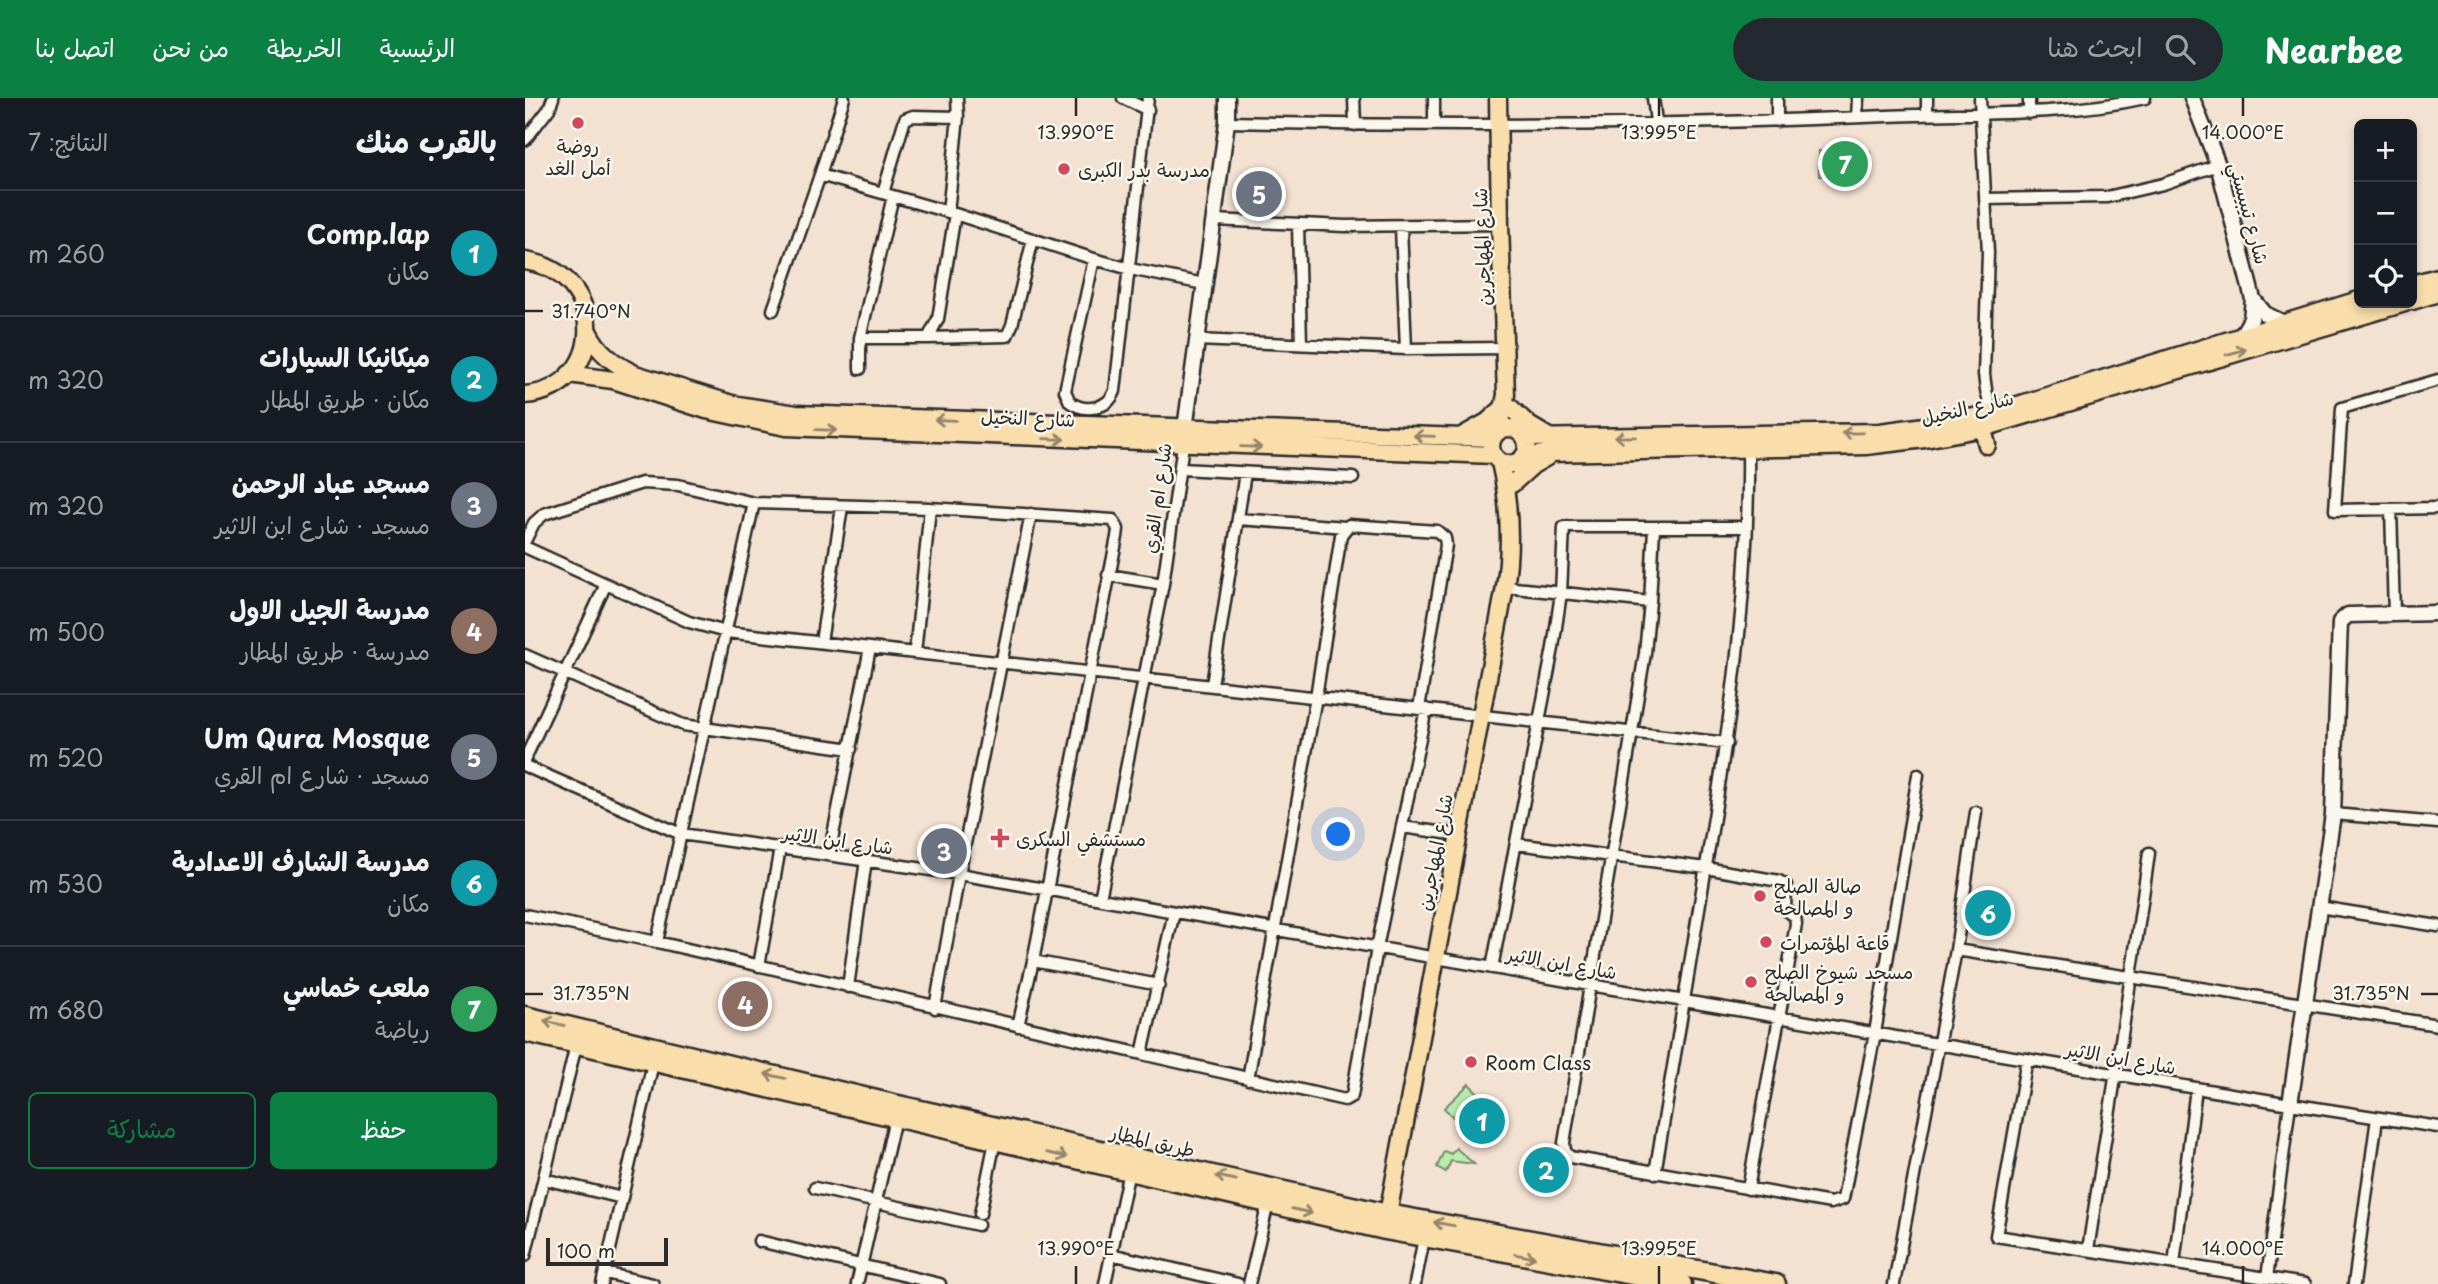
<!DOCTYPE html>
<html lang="ar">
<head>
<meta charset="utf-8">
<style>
  body { margin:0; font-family:"Playpen Sans","Playpen Sans Arabic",sans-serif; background:#242831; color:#f1f3f6; direction:rtl }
  .controls { position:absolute; right:21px; top:21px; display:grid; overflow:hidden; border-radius:10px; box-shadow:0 4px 10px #0003 }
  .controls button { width:63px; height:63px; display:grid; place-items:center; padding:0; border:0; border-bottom:2px solid #363941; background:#171b24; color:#f1f3f6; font:35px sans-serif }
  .scale { position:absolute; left:21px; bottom:18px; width:122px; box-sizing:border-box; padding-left:7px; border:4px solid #2b2b2b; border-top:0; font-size:19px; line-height:24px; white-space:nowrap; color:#2b2b2b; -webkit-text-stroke:5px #fbf7ec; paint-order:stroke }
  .you { position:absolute; left:814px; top:737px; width:24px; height:24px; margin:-18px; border:5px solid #fff; border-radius:50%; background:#1a73e8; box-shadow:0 0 0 10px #1a73e833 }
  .badge { display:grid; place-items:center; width:46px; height:46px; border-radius:50%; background:#0b8043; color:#fff; font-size:23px; font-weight:700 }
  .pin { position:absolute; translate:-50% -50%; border:4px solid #fff; box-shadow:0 2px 7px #0006 }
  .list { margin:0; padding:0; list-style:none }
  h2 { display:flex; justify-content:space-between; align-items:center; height:91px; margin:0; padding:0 28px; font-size:30px }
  h2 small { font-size:23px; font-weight:400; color:#9ea1a6 }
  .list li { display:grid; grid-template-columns:46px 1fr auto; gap:21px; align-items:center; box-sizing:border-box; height:126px; padding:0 28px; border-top:2px solid #363941 }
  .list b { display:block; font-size:26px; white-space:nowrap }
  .list p { margin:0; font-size:23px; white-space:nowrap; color:#9ea1a6 }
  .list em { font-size:23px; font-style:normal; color:#9ea1a6 }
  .actions { display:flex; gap:14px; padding:21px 28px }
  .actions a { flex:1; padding:16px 0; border:2px solid #0b8043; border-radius:10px; text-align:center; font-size:24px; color:#0b8043 }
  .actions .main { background:#0b8043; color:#fff }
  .icon { flex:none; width:38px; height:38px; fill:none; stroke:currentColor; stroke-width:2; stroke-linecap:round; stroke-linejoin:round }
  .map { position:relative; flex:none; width:1913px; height:1186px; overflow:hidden; direction:ltr }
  header { display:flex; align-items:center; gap:42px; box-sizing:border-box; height:98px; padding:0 35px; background:#0b8043; color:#fff }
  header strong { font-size:33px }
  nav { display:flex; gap:38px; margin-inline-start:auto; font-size:24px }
  .search { width:490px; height:63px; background:#242831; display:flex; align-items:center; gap:18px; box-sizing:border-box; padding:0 24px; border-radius:38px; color:#9ea1a6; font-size:26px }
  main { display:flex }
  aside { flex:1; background:#171b24 }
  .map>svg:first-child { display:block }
</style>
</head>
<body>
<header>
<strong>Nearbee</strong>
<div class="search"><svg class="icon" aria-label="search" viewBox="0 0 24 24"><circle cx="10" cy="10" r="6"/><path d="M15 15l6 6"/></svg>ابحث هنا</div>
<nav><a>الرئيسية</a><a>الخريطة</a><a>من نحن</a><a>اتصل بنا</a></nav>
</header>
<main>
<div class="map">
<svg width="1913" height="1186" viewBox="0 0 1913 1186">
  <rect width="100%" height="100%" fill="#f3e1d1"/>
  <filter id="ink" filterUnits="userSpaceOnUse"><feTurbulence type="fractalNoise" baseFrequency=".0143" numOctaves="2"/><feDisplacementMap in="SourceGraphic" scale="14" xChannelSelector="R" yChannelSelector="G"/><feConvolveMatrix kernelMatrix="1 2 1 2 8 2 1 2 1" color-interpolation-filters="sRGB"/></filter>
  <g filter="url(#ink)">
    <path fill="#b9edae" stroke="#728c6c" stroke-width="2" d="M1294,53H1345L1346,78H1294Z
      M944,986L971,1012L966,1018L960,1013L948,1026L954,1032L948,1039L919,1010Z
      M931,1050L949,1066L926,1063L921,1074L912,1069L919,1053L926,1056Z"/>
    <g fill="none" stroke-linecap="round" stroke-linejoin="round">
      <g stroke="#2b2b2b" stroke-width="15">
        <path id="street" d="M598,0L623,12
          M829,0L830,27
          M1128,0L1131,24
          M1252,0V23
          M1455,0L1463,155L1459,276L1461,292L1467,315
          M1504,0V15
          M1402,16V0
          M1332,19L1333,0
          M702,24C922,29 1143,28 1362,18C1449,14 1535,19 1620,0
          M909,27V0
          M0,42L24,11L28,0
          M295,77L430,116L569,161L605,171L679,186
          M358,95L380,21L388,18L433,19
          M1460,101L1582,99L1638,86L1693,67
          M423,114L433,19L432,0
          M689,122L820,128L975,126
          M773,126L776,246
          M876,129L881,251
          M569,161L540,293L545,304C560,315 583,311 590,293L623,0
          M248,212L295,77L319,0
          M335,240H403L413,221L430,116
          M403,240L482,238L487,227L508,141
          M671,242L881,251L981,250
          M335,271V240L368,98
          M1913,282L1817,310L1810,412L1913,410
          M656,371L828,380
          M1866,411L1869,516
          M713,421L821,429
          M0,443L9,425L19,416L117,385L153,387L229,405L405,410L588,422L593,431L592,439L508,863L493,928
          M0,449L164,524L201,534L1202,645
          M583,477L638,486
          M980,489L1125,504L1129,430
          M1125,504L1120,555L1039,1045L1040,1053L1045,1059L1306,1105L1318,1101L1350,935L1393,677
          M296,544L317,409
          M390,555L405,410
          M0,557L158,627L326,651
          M687,587L720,375
          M0,661L81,486
          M0,668L156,736L434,776L1065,887L1765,1006L1913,1029
          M1808,716L1913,725
          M877,729L934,737
          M991,746L1181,770L1254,783L1261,787L1260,812L1270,818L1271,826L1223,1091
          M304,757L345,550
          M575,801L638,486L658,347
          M1794,809L1913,828
          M0,817L132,844L617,956L649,814
          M132,844L229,405
          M1431,852L1913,927
          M508,863L634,887
          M234,868L255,750
          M967,870L1028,550L1036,495L1039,429H1222
          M323,889L341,762
          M410,910L434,776L506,416
          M617,956L820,1002L827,998L852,850L901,611
          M1502,961L1471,1138L1780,1186
          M723,981L791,599L816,437L824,427L912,433L920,440L921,447L894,610
          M1130,1075C1148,971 1165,866 1182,762C1205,625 1225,489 1223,351
          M19,1081L97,1100
          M290,1090L453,1127
          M455,1116L470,1043
          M234,1143L415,1186
          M1563,1152C1583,1020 1606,888 1624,755
          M586,1156L713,1186
          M0,1158L51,947
          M1649,1166L1671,990
          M80,1175L128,1186
          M1742,1180L1765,1006
          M77,1186L128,965
          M332,1186L370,1020
          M580,1186L604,1073
          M724,1186L743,1105
          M890,1186L899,1140
          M1369,1186L1431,852L1451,714
          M1829,1186L1852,1020"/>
      </g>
      <g stroke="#2b2b2b" stroke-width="19">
        <path id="secondary" d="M1667,0L1693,67L1728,201L1726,221L1717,237
          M1728,201L1740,216L1757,224
          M659,338L702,24V0
          M1765,1006L1808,716L1815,524L1823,517L1913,515"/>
      </g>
      <g stroke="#2b2b2b" stroke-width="21">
        <path id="primary" d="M0,163C83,175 83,290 0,297
          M1887,186L1913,179
          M1887,203L1913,195
          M63,233C73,254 89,266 110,276L207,306L271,316L967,340
          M44,276L88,282L181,312L261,329L968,357
          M985,309L1004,327L1024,339
          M1455,320L1462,347
          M966 348a18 18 0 1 1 36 0a18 18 0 1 1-36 0Z
          M973,333L981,297L975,126L973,0
          M937,338L962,324L978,310
          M1001,340L1355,334L1422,325L1467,315L1834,202
          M999,359L1025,355L1341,348L1400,341L1458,330L1880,205
          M987,386L1008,367L1022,359
          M863,1116L980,489C987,446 985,407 975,364"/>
      </g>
      <g stroke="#2b2b2b" stroke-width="23">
        <path id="highway" d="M0,918L364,1005L863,1116L1251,1186
          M0,934L860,1132L1157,1186"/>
      </g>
      <use href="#street" stroke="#fbf7ec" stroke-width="10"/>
      <use href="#secondary" stroke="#fbf7ec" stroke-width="14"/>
      <use href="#primary" stroke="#f9ddab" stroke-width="16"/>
      <use href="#highway" stroke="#f9ddab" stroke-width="18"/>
    </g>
    <defs><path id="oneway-shaft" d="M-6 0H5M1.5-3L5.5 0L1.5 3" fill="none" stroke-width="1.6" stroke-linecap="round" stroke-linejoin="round" transform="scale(1.75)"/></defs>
    <g stroke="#92846b">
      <use href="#oneway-shaft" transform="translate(1711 254) rotate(-16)"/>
      <use href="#oneway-shaft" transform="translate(420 322) rotate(-178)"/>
      <use href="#oneway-shaft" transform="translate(301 332) rotate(2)"/>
      <use href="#oneway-shaft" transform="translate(1327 335) rotate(179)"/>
      <use href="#oneway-shaft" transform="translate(899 338) rotate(-178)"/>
      <use href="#oneway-shaft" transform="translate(1100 339) rotate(179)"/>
      <use href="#oneway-shaft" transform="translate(529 341) rotate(2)"/>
      <use href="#oneway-shaft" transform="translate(726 349) rotate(2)"/>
      <use href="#oneway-shaft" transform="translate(29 925) rotate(-167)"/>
      <use href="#oneway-shaft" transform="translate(250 978) rotate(-167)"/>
      <use href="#oneway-shaft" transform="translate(532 1057) rotate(13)"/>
      <use href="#oneway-shaft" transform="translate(701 1080) rotate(-168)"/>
      <use href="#oneway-shaft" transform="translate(777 1113) rotate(13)"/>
      <use href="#oneway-shaft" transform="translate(919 1126) rotate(-170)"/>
      <use href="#oneway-shaft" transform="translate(1000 1158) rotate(10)"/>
    </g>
  </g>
  <path fill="none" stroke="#2b2b2b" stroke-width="2.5" d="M551,0V18M1134,0V18M1718,0V18M0,213H18M0,896H18M1896,896H1913M551,1168V1186M1134,1168V1186M1718,1168V1186"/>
  <g fill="#d1495b" stroke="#fbf7ec" stroke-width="2.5">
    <circle cx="53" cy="25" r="7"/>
    <circle cx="539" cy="71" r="7"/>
    <path d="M471.5 729.5h7v7h7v7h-7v7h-7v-7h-7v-7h7z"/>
    <circle cx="1235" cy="798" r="7"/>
    <circle cx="1241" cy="844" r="7"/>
    <circle cx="1226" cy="884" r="7"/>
    <circle cx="946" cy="964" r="7"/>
  </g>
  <g text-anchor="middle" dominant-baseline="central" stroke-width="5" stroke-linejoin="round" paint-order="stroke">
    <g font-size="19" fill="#2b2b2b" stroke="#fbf7ec" text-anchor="start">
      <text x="53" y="47" text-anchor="middle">روضة<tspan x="53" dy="22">أمل الغد</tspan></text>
      <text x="553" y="71">مدرسة بدر الكبرى</text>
      <text x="491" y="740">مستشفي السكرى</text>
      <text x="1249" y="787">صالة الصلح<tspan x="1249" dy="22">و المصالحة</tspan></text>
      <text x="1255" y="844">قاعة المؤتمرات</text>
      <text x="1240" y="873">مسجد شيوخ الصلح<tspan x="1240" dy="22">و المصالحة</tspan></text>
      <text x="960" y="964">Room Class</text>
    </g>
    <g font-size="19" fill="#2b2b2b" stroke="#fbf7ec">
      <text transform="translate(1725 115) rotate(75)">شارع تيبيستي</text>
      <text transform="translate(956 149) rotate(-92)">شارع المهاجرين</text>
      <text transform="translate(1442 309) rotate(-13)">شارع النخيل</text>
      <text transform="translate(503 319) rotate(2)">شارع النخيل</text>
      <text transform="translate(631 400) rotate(-82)">شارع ام القري</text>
      <text transform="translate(313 741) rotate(8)">شارع ابن الاثير</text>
      <text transform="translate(909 754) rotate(-79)">شارع المهاجرين</text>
      <text transform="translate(1037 864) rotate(10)">شارع ابن الاثير</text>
      <text transform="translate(1596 959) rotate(10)">شارع ابن الاثير</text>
      <text transform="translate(628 1042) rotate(13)">طريق المطار</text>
    </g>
  </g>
  <g font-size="18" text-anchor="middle" fill="#2b2b2b" stroke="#fbf7ec" stroke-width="5" stroke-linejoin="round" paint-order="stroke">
    <text x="551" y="41">13.990°E</text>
    <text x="1134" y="41">13.995°E</text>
    <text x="1718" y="41">14.000°E</text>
    <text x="66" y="220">31.740°N</text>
    <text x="66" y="902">31.735°N</text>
    <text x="1846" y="902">31.735°N</text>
    <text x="551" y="1157">13.990°E</text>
    <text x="1134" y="1157">13.995°E</text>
    <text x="1718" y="1157">14.000°E</text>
  </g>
</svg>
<div class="controls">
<button>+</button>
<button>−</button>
<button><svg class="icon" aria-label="locate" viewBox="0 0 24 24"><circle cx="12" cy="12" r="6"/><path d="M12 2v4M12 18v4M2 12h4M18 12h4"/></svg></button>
</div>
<div class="scale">100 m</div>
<div class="you"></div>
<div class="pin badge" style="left:957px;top:1023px;background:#0f9aa8">1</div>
<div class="pin badge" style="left:1021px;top:1072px;background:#0f9aa8">2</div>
<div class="pin badge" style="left:419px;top:753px;background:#6b7280">3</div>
<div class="pin badge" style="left:220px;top:906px;background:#8d6e63">4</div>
<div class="pin badge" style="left:734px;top:96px;background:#6b7280">5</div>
<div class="pin badge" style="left:1463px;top:815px;background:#0f9aa8">6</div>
<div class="pin badge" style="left:1320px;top:66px;background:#2e9e5b">7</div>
</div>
<aside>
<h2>بالقرب منك<small>النتائج: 7</small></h2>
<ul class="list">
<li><span class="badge" style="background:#0f9aa8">1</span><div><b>Comp.lap</b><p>مكان</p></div><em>260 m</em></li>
<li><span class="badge" style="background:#0f9aa8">2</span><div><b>ميكانيكا السيارات</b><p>مكان · طريق المطار</p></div><em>320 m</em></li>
<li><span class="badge" style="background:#6b7280">3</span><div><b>مسجد عباد الرحمن</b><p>مسجد · شارع ابن الاثير</p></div><em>320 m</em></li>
<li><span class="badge" style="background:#8d6e63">4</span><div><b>مدرسة الجيل الاول</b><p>مدرسة · طريق المطار</p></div><em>500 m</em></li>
<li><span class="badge" style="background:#6b7280">5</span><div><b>Um Qura Mosque</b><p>مسجد · شارع ام القري</p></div><em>520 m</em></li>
<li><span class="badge" style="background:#0f9aa8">6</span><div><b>مدرسة الشارف الاعدادية</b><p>مكان</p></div><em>530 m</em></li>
<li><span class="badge" style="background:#2e9e5b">7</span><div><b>ملعب خماسي</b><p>رياضة</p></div><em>680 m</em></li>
</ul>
<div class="actions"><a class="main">حفظ</a><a>مشاركة</a></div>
</aside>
</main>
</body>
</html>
